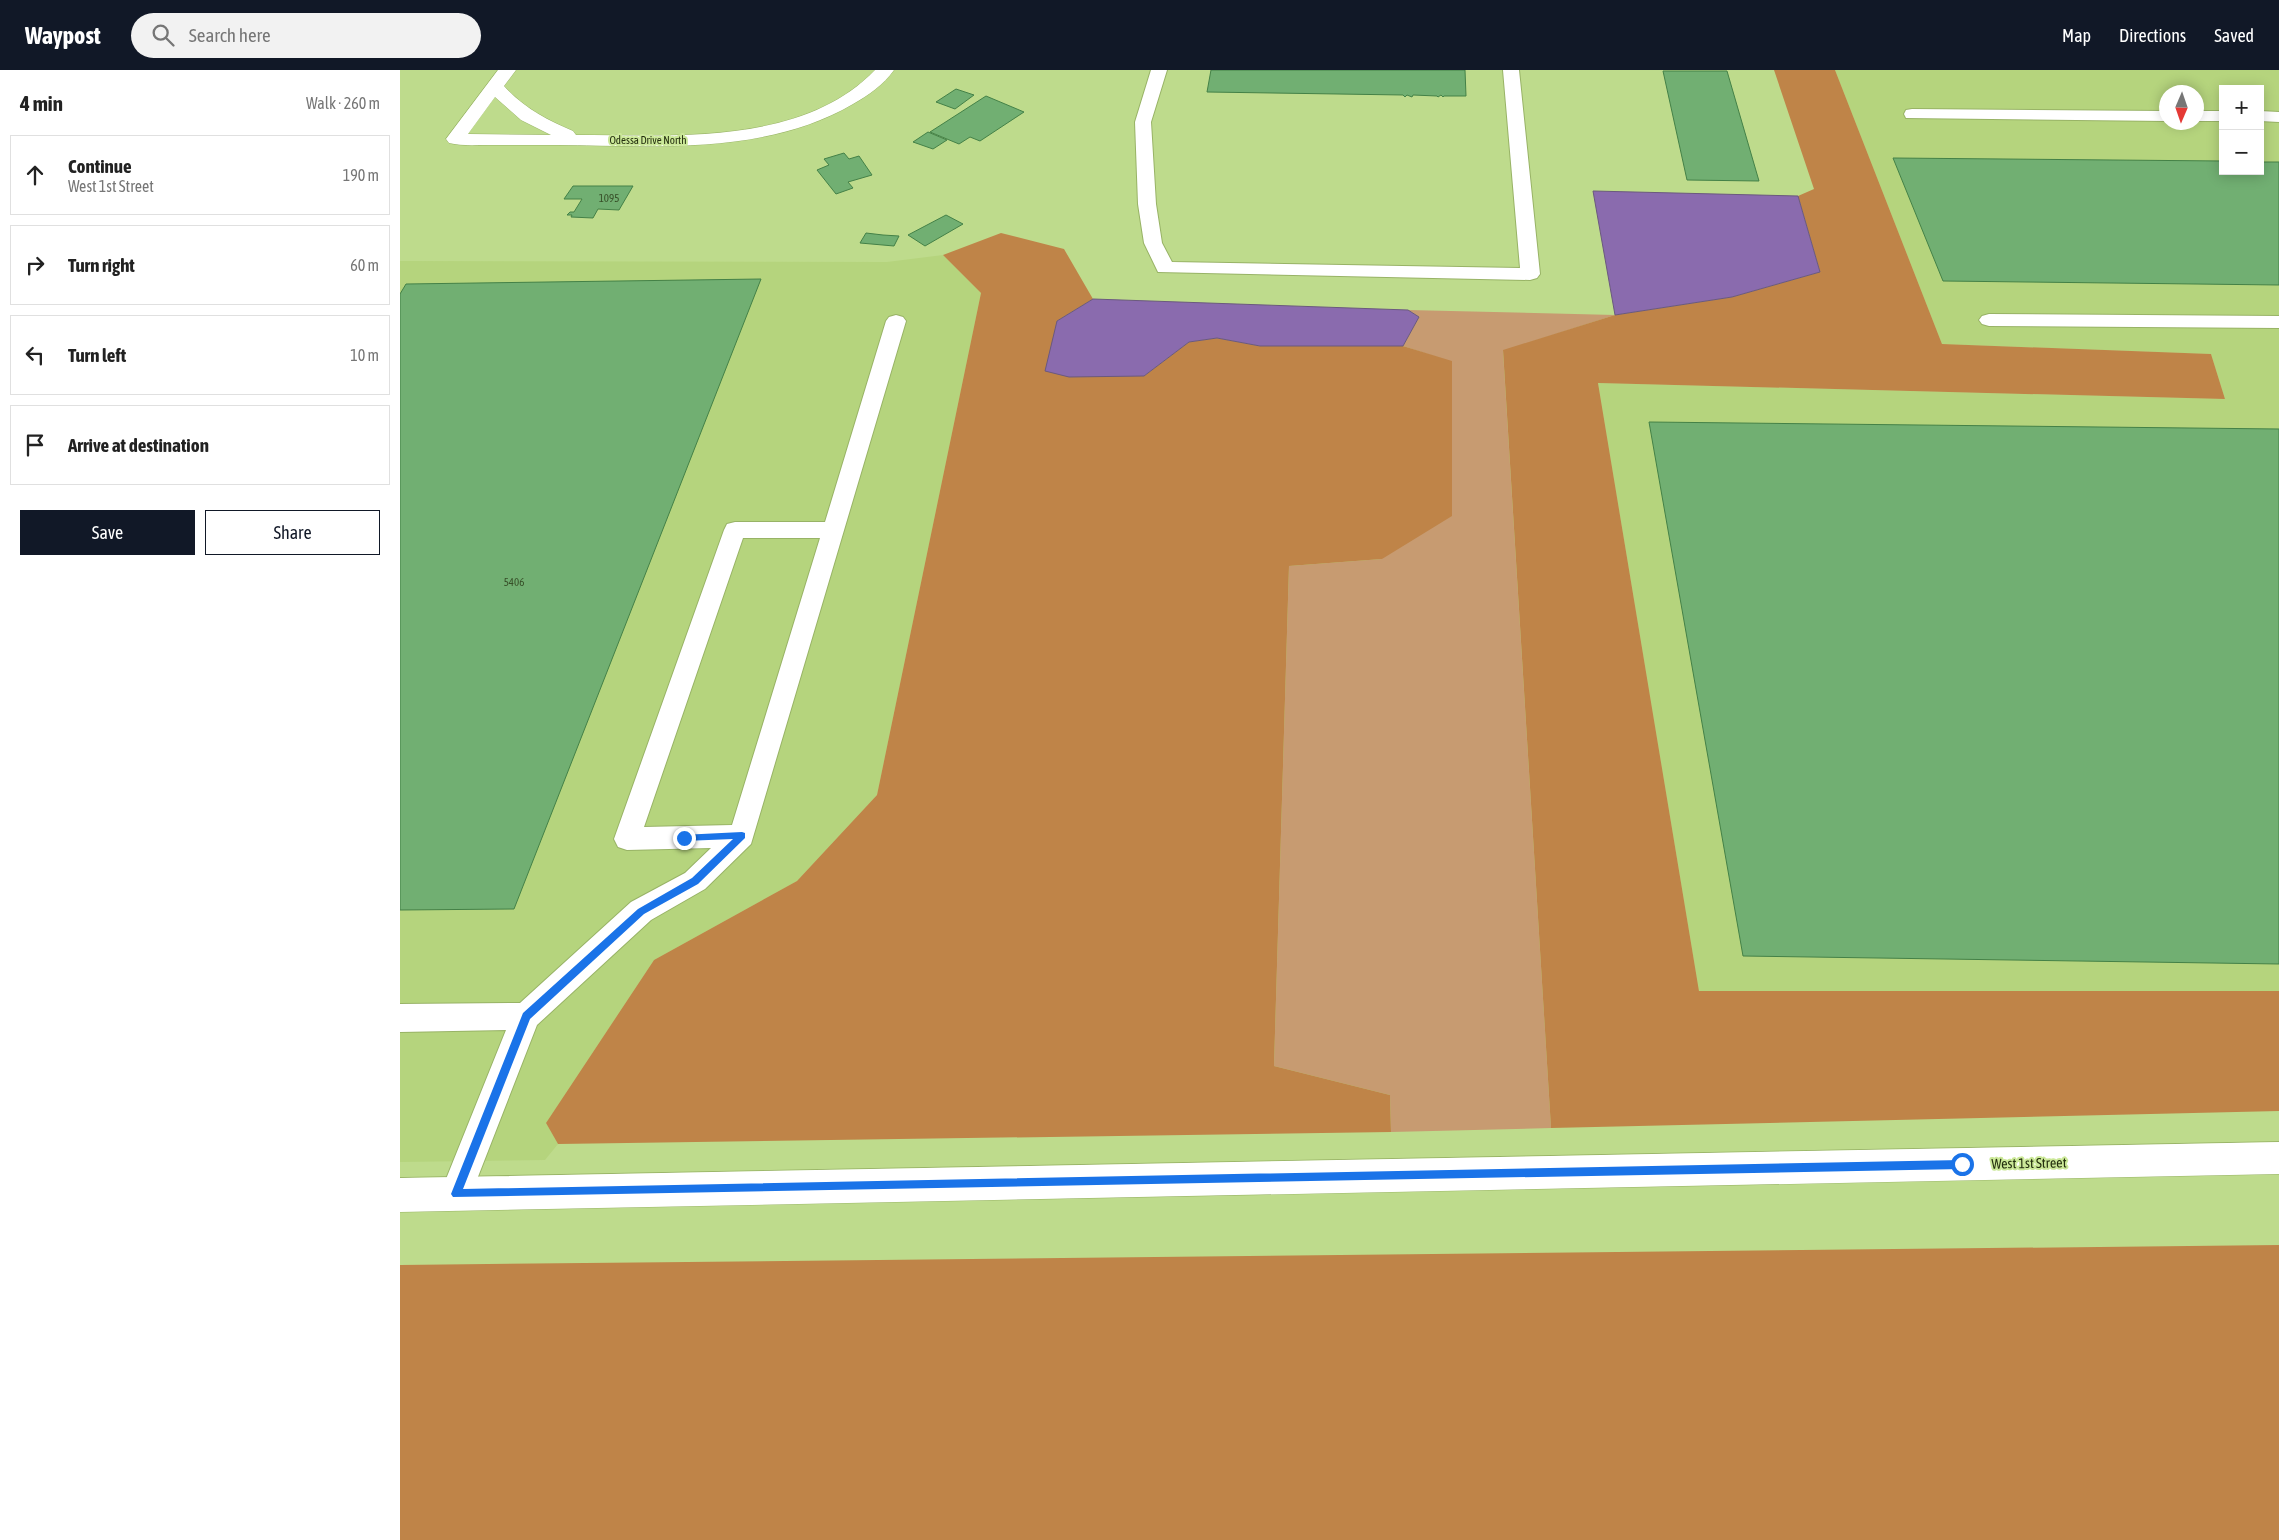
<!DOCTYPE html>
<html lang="en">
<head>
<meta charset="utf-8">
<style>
  body { margin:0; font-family:"Asap Condensed",sans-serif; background:#f2f2f2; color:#222 }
  .controls { position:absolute; right:15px; top:15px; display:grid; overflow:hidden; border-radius:0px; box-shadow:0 2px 12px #0003 }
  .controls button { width:45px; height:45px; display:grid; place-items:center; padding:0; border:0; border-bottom:1px solid #e0e0e0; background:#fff; color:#222; font:25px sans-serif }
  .compass { position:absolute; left:1759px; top:15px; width:45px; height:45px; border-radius:50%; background:#fff; box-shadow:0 2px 12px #0003; rotate:182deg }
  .stop { position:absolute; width:15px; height:15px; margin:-11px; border:4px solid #1a73e8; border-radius:50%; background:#fff }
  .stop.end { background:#1a73e8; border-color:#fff; box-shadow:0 1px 5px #0008 }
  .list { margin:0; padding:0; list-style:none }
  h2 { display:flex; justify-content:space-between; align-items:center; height:65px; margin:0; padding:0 20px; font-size:21px }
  h2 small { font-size:16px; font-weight:400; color:#767676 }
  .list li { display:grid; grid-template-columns:32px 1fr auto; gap:15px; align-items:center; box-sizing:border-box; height:80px; margin:0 10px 10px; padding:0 10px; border:1px solid #e0e0e0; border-radius:0px }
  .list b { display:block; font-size:19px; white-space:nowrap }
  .list p { margin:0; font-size:16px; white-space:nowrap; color:#767676 }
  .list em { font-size:16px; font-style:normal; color:#767676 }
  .actions { display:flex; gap:10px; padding:15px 20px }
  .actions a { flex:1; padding:11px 0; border:1px solid #111827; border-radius:0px; text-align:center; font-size:18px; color:#111827 }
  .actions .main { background:#111827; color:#fff }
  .icon { flex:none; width:28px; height:28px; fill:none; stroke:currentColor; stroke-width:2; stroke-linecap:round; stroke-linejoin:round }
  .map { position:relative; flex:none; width:1879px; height:1470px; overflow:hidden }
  header { display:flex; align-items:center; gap:30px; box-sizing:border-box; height:70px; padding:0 25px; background:#111827; color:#fff }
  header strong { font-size:24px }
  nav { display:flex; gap:28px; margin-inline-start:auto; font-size:18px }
  .search { width:350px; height:45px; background:#f2f2f2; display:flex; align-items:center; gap:12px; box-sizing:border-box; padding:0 18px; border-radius:28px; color:#767676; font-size:19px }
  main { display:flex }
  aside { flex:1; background:#fff }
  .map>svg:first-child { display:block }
</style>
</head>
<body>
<header>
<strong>Waypost</strong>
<div class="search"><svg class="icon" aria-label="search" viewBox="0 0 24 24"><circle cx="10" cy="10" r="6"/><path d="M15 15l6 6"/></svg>Search here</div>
<nav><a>Map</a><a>Directions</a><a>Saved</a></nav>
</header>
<main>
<aside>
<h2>4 min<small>Walk · 260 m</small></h2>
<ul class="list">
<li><svg class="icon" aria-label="ahead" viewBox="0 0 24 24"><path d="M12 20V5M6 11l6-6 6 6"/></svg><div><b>Continue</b><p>West 1st Street</p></div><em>190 m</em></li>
<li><svg class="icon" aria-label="right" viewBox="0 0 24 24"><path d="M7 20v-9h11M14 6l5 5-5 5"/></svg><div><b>Turn right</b></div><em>60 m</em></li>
<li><svg class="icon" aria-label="left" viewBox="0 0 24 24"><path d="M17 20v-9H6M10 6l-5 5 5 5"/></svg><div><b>Turn left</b></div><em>10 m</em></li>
<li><svg class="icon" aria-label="arrive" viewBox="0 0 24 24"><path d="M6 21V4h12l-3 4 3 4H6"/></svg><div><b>Arrive at destination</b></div></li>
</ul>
<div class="actions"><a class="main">Save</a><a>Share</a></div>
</aside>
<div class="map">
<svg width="1879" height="1470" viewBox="0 0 1879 1470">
  <rect width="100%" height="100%" fill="#bedb8c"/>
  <path fill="#b5d47d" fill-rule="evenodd" d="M1435,0H1879V921H1299L1198,313L1825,329L1811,284L1542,274ZM1823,19H1860V101H1823ZM1766,22H1796V52H1766Z
    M543,185L581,223L477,725L397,811L254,890L146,1053L158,1074L145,1090L0,1092V191L487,192Z"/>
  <path fill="#c79b71" d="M1008,240L1215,245L1103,281L1151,1058L991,1062L990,1025L874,996L889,496L982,489L1052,292L1003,276L1019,247Z"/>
  <path fill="#bf8448" d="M1374,0H1435L1542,274L1811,284L1825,329L1198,313L1299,921H1879V1041L1151,1058L1103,280L1215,245L1332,227L1420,202L1398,126L1414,119Z
    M601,163L664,179L693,229L657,251L744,306L789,272L817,268L860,276H1003L1052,291V446L982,489L889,496L874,996L990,1025L991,1062L158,1074L146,1053L254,890L397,811L477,725L581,223L543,185Z
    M1879,1175V1470H0V1195Z"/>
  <path fill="#8a6bae" stroke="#6b597e" d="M1193,121L1398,126L1420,202L1332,227L1215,245Z
    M693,229L1008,240L1019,247L1003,276H860L817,268L789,272L744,306L669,307L645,301L657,251Z"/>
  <path fill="#71af72" stroke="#448147" d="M811,0H1065L1066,26H1044L1043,27L1041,25L1038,27L1037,26L1013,25L1012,27L1007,25L1005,27L1003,25L807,22Z
    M1263,1H1327L1359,111L1287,110Z
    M556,19L574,25L555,39L536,32Z
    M586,26L624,42L580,71L570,67L559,74L530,62Z
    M528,62L547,70L533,79L513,72Z
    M444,83L449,89L459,86L472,105L448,112L453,118L436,124L417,100L429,95L424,89Z
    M1493,88L1823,91V101H1860V92H1879V215L1543,211Z
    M173,116H233L219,140L198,139L193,148L171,147L172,145H167L170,142H174L182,129H164Z
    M546,145L563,154L525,176L508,165Z
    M466,163L483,165L499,166L494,176L460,173Z
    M361,209L114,839L0,840V224L6,214Z
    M1249,352L1879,359V894L1343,886Z"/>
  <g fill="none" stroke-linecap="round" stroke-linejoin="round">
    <g stroke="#98b366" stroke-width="2">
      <path id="lane" d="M751,0H767L751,52L756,134L762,173L772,192L1120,198L1103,0H1119L1140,204L1137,208L1130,210L758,202L744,173L738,134L735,52Z
        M1512,39L1766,41V51L1506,48L1504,44L1506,40Z
        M1796,41H1823V51H1796Z
        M1860,41L1879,42V52L1860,51Z
        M1589,244L1879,246V258L1589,256L1582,254L1579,250L1582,246Z
        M496,245L503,247L506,251L351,774L305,819L251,850L137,955L67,1135L56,1140L45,1135L40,1124L106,960L0,962V934L120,933L231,832L285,803L311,778L227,780L218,777L214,769L324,460L327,454L335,452H425L486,251L489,247ZM343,468H420L332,755L244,757Z"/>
    </g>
    <g stroke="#98b366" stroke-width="1">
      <path id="street" d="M98,0H116L104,16C124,38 147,50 173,61L176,65C273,65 402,76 475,0H494C483,15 469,25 453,34C366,85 256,76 159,75C135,75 111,75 87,75C74,75 61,76 49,73L46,69ZM95,27L121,50L151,65L68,64Z
        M1879,1072V1104L0,1142V1108Z"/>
    </g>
    <use href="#lane" fill="#fff" fill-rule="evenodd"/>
    <use href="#street" fill="#fff" fill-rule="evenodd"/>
  </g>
  <path fill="#1a73e8" d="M342,762L345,763V768L298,814L244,844L130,949L63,1119L1562,1090L1567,1094L1562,1099L53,1127L51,1124L123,943L238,839L292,808L333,769L284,771L281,770V765Z"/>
  <g text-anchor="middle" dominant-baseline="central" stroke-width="4" stroke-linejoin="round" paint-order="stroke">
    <g font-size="11" fill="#242f0f" stroke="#cbe898">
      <text x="248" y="70">Odessa Drive North</text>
    </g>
    <g font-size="11" fill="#374f28">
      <text x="209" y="128">1095</text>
      <text x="114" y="512">5406</text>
    </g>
    <g font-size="14" fill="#242f0f" stroke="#cbe898">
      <text transform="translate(1629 1093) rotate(-1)">West 1st Street</text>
    </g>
  </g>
</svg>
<div class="controls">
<button>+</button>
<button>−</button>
</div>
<svg class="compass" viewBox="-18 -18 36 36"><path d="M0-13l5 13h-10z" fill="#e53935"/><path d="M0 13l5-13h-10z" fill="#767676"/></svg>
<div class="stop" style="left:1562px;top:1094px"></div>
<div class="stop end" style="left:284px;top:768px"></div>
</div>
</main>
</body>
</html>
